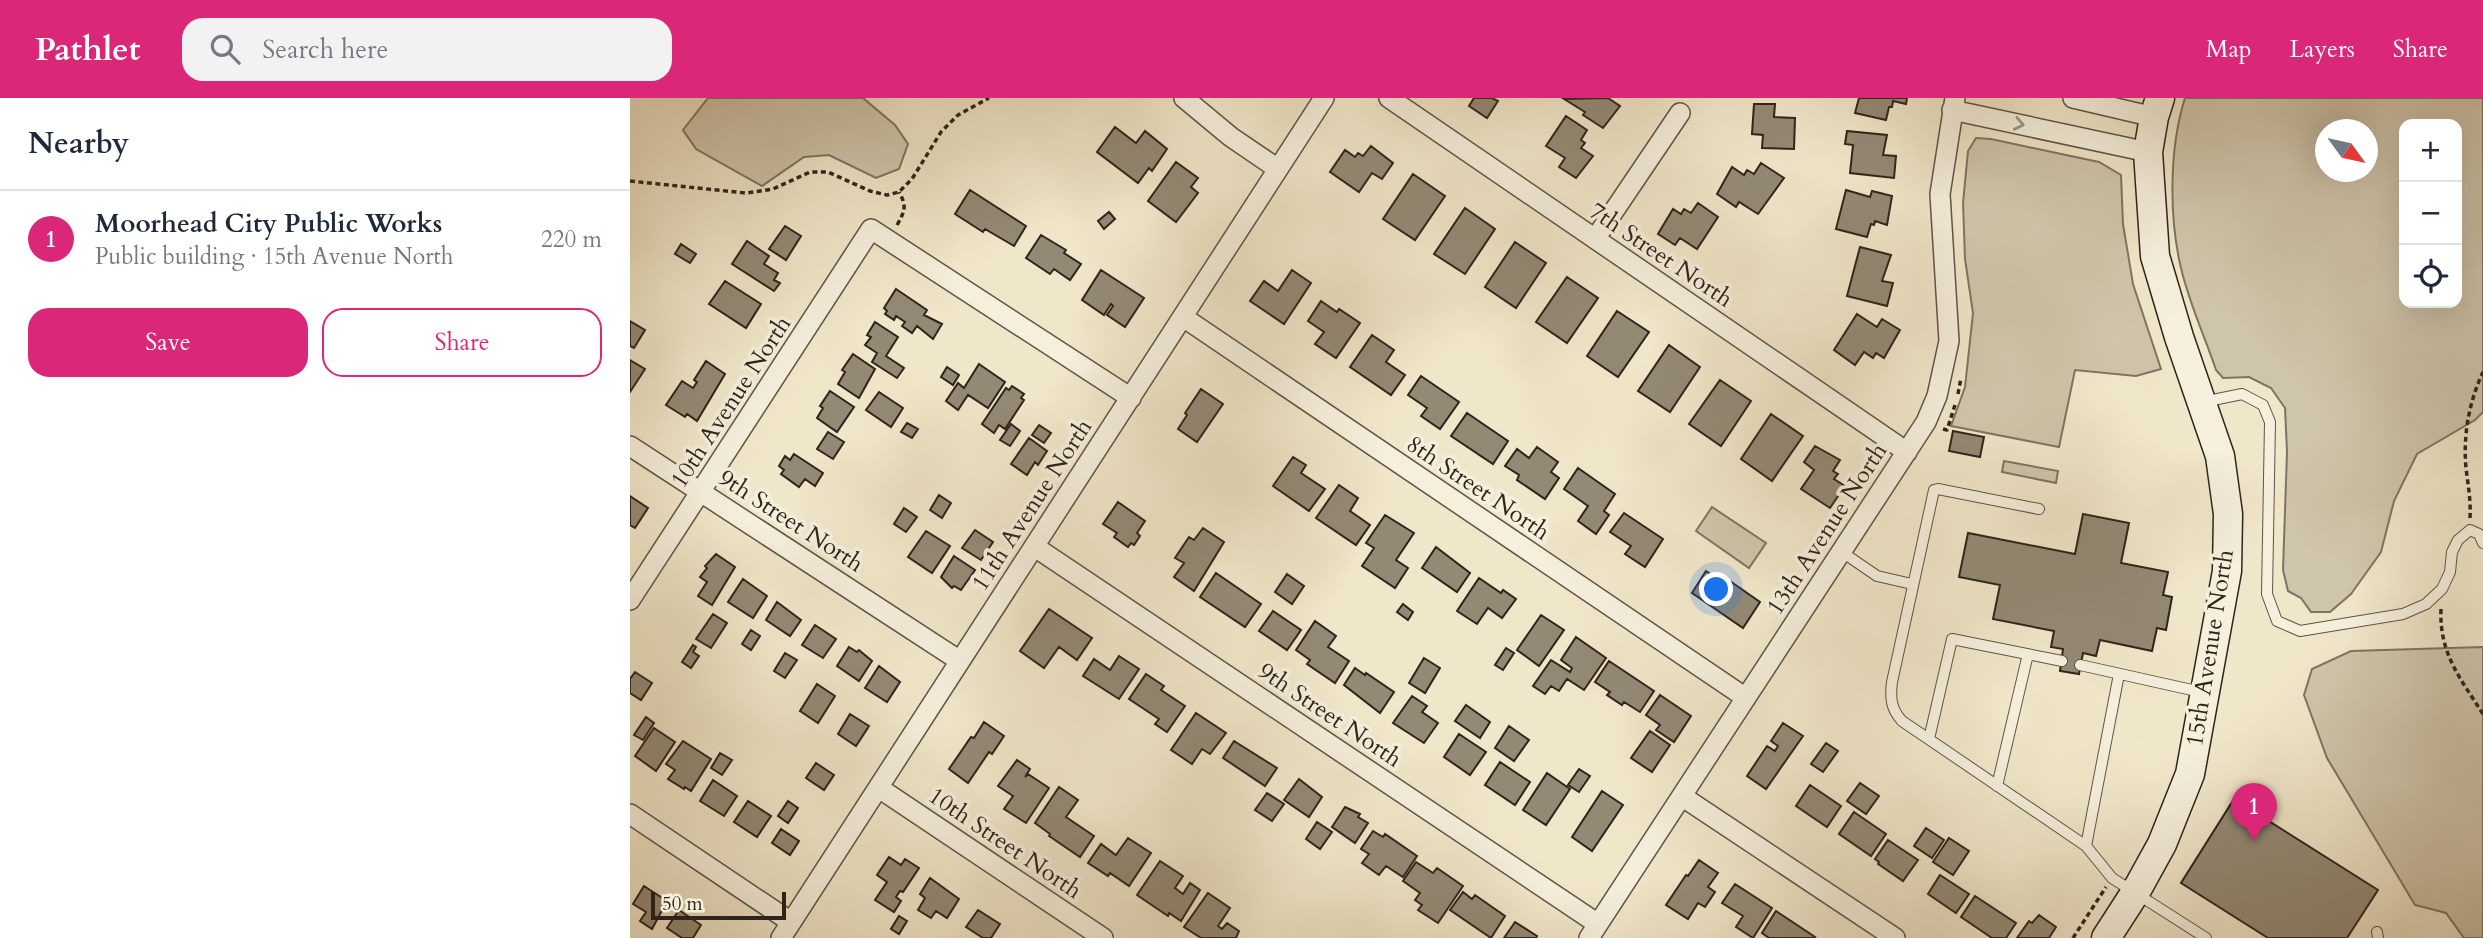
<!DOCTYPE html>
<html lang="en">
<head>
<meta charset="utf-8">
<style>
  body { margin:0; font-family:Cardo,serif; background:#f2f2f3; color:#1f2937 }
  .controls { position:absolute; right:21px; top:21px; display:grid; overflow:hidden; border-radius:14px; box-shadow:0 7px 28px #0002 }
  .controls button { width:63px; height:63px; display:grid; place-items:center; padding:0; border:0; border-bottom:2px solid #e0e1e3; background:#fff; color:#1f2937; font:35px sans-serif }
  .compass { position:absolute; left:1685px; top:21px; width:63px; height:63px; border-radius:50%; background:#fff; box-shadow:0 7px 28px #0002; rotate:123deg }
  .scale { position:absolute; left:21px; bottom:18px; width:135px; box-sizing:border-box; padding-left:7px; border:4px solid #2f241b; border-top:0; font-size:19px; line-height:24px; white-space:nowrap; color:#2f241b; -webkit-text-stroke:5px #f5efdc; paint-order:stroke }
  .you { position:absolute; left:1087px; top:492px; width:24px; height:24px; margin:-18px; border:5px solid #fff; border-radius:50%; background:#1a73e8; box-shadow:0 0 0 10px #1a73e833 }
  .badge { display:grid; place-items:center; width:46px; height:46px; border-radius:50%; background:#db2777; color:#fff; font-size:23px; font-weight:700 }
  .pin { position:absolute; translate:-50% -58px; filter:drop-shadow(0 2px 4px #0008) }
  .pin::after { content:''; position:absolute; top:37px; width:24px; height:21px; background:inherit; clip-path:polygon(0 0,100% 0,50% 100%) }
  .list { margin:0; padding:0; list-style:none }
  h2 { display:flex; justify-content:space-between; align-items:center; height:91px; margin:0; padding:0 28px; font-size:30px }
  h2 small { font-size:23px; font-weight:400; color:#747a83 }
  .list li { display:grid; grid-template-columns:46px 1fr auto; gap:21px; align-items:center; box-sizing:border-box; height:98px; padding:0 28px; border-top:2px solid #e0e1e3 }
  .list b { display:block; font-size:26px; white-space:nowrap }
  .list p { margin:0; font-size:23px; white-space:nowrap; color:#747a83 }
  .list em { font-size:23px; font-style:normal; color:#747a83 }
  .actions { display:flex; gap:14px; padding:21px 28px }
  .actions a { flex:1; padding:16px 0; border:2px solid #db2777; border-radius:21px; text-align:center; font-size:24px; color:#db2777 }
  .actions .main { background:#db2777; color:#fff }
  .icon { flex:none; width:38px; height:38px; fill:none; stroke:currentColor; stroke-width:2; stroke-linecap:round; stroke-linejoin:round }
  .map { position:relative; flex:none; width:1853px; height:840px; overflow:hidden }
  header { display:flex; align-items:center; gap:42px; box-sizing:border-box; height:98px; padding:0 35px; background:#db2777; color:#fff }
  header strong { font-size:33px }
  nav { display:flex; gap:38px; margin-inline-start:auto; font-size:24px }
  .search { width:490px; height:63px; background:#f2f2f3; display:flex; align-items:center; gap:18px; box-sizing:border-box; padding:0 24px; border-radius:21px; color:#747a83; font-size:26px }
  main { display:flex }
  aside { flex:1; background:#fff }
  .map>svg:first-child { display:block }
</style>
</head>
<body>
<header>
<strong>Pathlet</strong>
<div class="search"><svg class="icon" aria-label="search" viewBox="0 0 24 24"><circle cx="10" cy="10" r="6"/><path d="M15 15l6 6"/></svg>Search here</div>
<nav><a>Map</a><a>Layers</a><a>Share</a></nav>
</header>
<main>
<aside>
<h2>Nearby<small></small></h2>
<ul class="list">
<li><span class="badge">1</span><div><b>Moorhead City Public Works</b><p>Public building · 15th Avenue North</p></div><em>220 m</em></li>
</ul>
<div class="actions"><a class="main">Save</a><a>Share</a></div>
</aside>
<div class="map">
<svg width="1853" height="840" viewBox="0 0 1853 840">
  <rect width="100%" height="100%" fill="#f0e6c9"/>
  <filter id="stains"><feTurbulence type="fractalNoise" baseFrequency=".00286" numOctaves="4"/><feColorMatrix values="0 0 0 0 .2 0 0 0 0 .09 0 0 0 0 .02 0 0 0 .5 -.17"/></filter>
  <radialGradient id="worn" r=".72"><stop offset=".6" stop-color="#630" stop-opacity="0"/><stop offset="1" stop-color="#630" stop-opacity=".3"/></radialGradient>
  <path fill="#cfc5ab" stroke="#7f7463" stroke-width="2" fill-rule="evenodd" d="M78,0H233L265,27L278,46L269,71L246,80L199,57L174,59L132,88L66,51L53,32Z
    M1555,0H1853V314L1845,322L1787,356L1764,403L1751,454L1721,496L1700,514H1681L1671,500L1658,493L1653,472L1657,354L1655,310L1641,290L1619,279L1593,280L1586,272C1575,239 1559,205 1551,170C1539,120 1539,50 1555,0ZM1774,26H1827V205H1774ZM1696,32H1738V74H1696Z
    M1346,40L1361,41L1469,64L1491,77L1493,126L1503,186L1531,271L1506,278L1445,272L1429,349L1321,328L1335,289L1343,215L1335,161L1333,105L1338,53Z
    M1374,363L1428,373L1426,385L1372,374Z
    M1082,409L1136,445L1119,470L1066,433Z
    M1853,549V840H1834L1816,815L1785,807L1697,660L1674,597L1682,571L1721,553Z"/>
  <path fill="#938975" stroke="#2f241b" stroke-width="2" d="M844,0H862L868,3L857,20L839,8Z
    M978,0L990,8L973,30L953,17L955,14L934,1Z
    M1229,0H1277L1276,6L1263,3L1262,9H1259L1256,22L1225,15Z
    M1124,6H1145L1144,19L1165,20L1164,51L1132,50L1133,37L1122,36Z
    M936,18L957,32L951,42L955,45L951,50L963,58L946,80L929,69L935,60L916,48Z
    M485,29L506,45L515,33L537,51L522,73L519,70L508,85L467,54Z
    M1217,33L1257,37L1253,57L1266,58L1264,80L1220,75L1223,47L1215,46Z
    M741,48L763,65L752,81L742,75L729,94L700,74L715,52L725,59L728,55L733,58Z
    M546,64L568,80L561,89L568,95L546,124L518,103Z
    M1131,65L1154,80L1128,116L1109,104L1106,109L1087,96L1102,69L1114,77L1117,72L1124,76Z
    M783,76L815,98L785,142L753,121Z
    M340,92L396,128L384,148L355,131L353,134L325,116Z
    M1216,92L1240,99L1242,93L1262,98L1257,127L1245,123L1244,127L1241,126L1237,139L1206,131Z
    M1068,105L1088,119L1067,151L1050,140L1045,147L1028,136L1043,111L1051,116L1054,111L1061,115Z
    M835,110L865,131L835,176L804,156Z
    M479,114L485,121L474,131L468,123Z
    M155,128L171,138L156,162L139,151Z
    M411,137L436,152L434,155L451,166L440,182L424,171L420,176L396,160Z
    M117,143L139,158L134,166L148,175L144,182L150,185L144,193L102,166Z
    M885,144L916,165L886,210L855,189Z
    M51,146L66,156L60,165L45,156Z
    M1230,149L1261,157L1252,183L1263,185L1257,208L1217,198Z
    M471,172L514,200L495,229L477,217L483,208L481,206L474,217L452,202Z
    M662,172L681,185L654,226L620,203L634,183L648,193Z
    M937,179L968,200L937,245L906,224Z
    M95,183L131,206L116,230L79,206Z
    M266,191L297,212L294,217L312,226L303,241L287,228L282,235L272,228L275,224L266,218L264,222L255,216L257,213L254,210Z
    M691,203L707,214L709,211L730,225L706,260L685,246L694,234L678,223Z
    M987,213L1019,234L988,279L957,258Z
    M1227,216L1247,229L1252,221L1270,232L1254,260L1246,255L1243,260L1234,254L1225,267L1204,252Z
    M0,223L15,232L4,250L0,248Z
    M245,224L268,239L256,258L274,270L267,280L242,264L247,255L235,247L241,239L237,237Z
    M742,237L764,252L756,264L775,277L761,297L720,269Z
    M1039,247L1070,269L1040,314L1008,293Z
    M223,256L245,271L229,300L208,286L215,274L212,272Z
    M0,262L15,271L0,294Z
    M76,263L95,276L67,323L57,316L55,319L36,307L52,283L63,290L67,284L64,282Z
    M349,266L375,284L358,310L338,297L328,312L316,303L328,285L334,290Z
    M317,269L329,277L323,287L311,279Z
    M791,278L829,304L810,331L791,318L797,310L778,297Z
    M1090,282L1121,303L1091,348L1059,326Z
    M382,288L394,296L391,300L394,302L375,331L369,327L364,335L352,326L376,290L379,292Z
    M571,291L593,306L567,344L548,331L557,317L555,315Z
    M200,293L224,309L207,334L187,320L193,310L190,308Z
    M249,294L273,310L261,329L236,312Z
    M837,315L878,343L863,366L821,338Z
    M1141,316L1173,338L1142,383L1111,361Z
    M277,325L288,331L282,340L271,334Z
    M381,326L390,333L380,348L370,342Z
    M409,327L421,335L414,345L402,337Z
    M1323,333L1354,339L1350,359L1319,353Z
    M198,334L214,344L203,361L187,351Z
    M399,340L417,353L408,367L405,364L397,377L381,366Z
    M1185,348L1210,362L1203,373L1208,376L1204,381L1215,388L1200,410L1171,391L1184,372L1174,364Z
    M907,349L928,364L921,374L929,380L915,401L887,382L889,377L875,368L887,351L899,360Z
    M164,356L193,375L185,388L175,381L169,389L151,376L154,372L149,368L155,358L160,362Z
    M663,359L676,367L671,375L695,391L679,413L643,388Z
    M948,370L985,396L974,413L979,417L966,436L948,423L958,408L934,391Z
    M709,387L728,400L720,413L740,427L726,447L686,420Z
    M309,397L321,405L312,420L300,412Z
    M0,398L18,410L5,430L0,427Z
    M488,404L515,423L507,435L510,438L504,447L501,445L498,449L484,439L487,435L473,426Z
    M274,410L287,419L276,434L264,426Z
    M994,415L1033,441L1015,469L995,456L1001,448L980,434Z
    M1453,416L1499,425L1491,465L1538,474L1533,497L1542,499L1536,532L1527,530L1522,553L1470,542L1466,558L1453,555L1449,576L1430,573L1433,551L1421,549L1424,533L1363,521L1370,487L1329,479L1338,435L1445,456Z
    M755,417L784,435L766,462L778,470L765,490L732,468L744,450L736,445Z
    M573,430L594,444L564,493L544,479L554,465L545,460L559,439L564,442Z
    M345,432L363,444L351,462L332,450Z
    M296,433L320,448L302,475L278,459Z
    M806,449L840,475L827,494L792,470Z
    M86,456L105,469L82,507L68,498L77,484L70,479L77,470L75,468Z
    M324,458L345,472L331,492L324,488L322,490L311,479Z
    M1076,473L1087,480L1090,476L1130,504L1113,530L1062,495Z
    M586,475L631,506L615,529L570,499Z
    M657,476L674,488L662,506L645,494Z
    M849,480L871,495L873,492L886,501L872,520L858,510L847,526L827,513Z
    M113,481L137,498L123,520L98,504Z
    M147,504L171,522L160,538L136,522Z
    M773,506L783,514L778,522L767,514Z
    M419,511L462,540L447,562L429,549L414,570L390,553Z
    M643,513L671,532L657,552L629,533Z
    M83,516L97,525L81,550L66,541Z
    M911,517L934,532L909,568L887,552Z
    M685,523L706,538L698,549L719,563L705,585L677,566L680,562L666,552Z
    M185,527L206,541L193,560L172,547Z
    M121,532L130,538L121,552L112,546Z
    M946,539L976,560L954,592L937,581L929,593L921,588L915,596L903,588L921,562L940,574L942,570L931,562Z
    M63,547L66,549L63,554L69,558L61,570L52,564Z
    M219,549L227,554L229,552L242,563L229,583L207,568Z
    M876,550L884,555L873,572L865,567Z
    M155,555L167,562L155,580L144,573Z
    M489,558L509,571L489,601L453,578L464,561L480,572Z
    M794,560L810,570L795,595L779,585Z
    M979,563L1024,593L1010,614L994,604L992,607L977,597L980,594L965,584Z
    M249,568L270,584L257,604L235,590Z
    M725,570L735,577L736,575L764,594L750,615L714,587Z
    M5,574L22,585L11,602L0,595V581Z
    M516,576L534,588L531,592L555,608L537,634L525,626L529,621L499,601Z
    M187,586L205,598L188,625L170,613Z
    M1030,597L1061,618L1044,644L1026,632L1030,627L1016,617Z
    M782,598L797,608L792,614L808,625L794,645L763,625Z
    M836,607L860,624L850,640L825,623Z
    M566,615L596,635L580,656L572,651L562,666L541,652Z
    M220,616L239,628L226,648L208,636Z
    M16,619L24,625L13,642L4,637Z
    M354,624L374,638L362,656L359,654L338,685L319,671L341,639L344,640Z
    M1153,625L1173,638L1136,691L1117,678L1137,648L1145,653L1148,648L1141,643Z
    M879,628L899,642L884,663L865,650Z
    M24,630L45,644L26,673L5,658Z
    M1020,633L1040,647L1022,674L1001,660Z
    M829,636L856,654L840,677L814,659Z
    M53,643L81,661L61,693L55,689L54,691L38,681L45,672L36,666Z
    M604,643L647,670L635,688L593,660Z
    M1196,645L1208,653L1193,674L1181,666Z
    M90,655L102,662L92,677L81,670Z
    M387,662L400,671L395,679L398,676L419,690L396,725L374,711L383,698L368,688Z
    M870,664L900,684L885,707L855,687Z
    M186,665L204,677L194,692L176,680Z
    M949,671L960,678L949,694L938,687Z
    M917,675L940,691L916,727L893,712Z
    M669,681L692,699L679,719L654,702Z
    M83,682L107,698L94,718L70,703Z
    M1230,685L1249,698L1236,716L1217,703Z
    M1180,687L1211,708L1197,729L1166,708Z
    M429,689L448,702L436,719L464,738L450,759L419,738L420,736L405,725Z
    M972,693L993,707L962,753L942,739Z
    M637,695L654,706L642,723L625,712Z
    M1604,701L1748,792L1717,840H1638L1551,785Z
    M118,703L141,718L127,739L104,724Z
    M158,703L168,710L158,725L148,718Z
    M715,709L730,716L728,719L738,725L725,745L702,729Z
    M1224,714L1256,736L1241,758L1209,736Z
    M687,724L702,734L690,751L676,741Z
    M1296,730L1314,742L1302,760L1284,748Z
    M151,731L169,743L160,757L142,745Z
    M743,733L753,739L755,736L787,758L773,779L756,768L749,777L732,765L739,756L731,751Z
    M498,740L521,755L499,788L480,775L478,778L458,765L471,746L486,757Z
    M1319,740L1339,753L1323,777L1303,764Z
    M1258,742L1288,762L1273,783L1248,766L1249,764L1245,761Z
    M259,759L271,767L275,761L289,770L273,794L270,793L266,799L271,803L264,814L245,802L257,784L247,777Z
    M1069,762L1088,775L1078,789L1085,794L1075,809L1068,805L1058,821L1036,807L1056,777L1058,778Z
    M530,763L553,778L545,790L553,796L560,785L570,792L551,823L539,815L538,818L507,797Z
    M786,764L803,775L807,770L833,788L808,825L788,812L792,807L785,802L790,795L773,783Z
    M1310,777L1339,796L1326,815L1298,796Z
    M300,780L329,801L317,820L306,813L301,820L288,812L295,800L290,796Z
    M1105,786L1142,810L1123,840L1106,829L1113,818L1092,805Z
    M14,788L37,803L22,831L10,823L16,814L3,806Z
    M833,794L842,801L845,797L875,818L861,840L820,812Z
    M578,795L600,810L588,828L592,831L597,825L609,833L606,840H571L554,829Z
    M1345,798L1386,825L1376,840H1362L1331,819Z
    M49,812L71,827L63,840H52L37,830Z
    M348,812L370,826L361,840H353L336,829Z
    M1146,813L1185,839L1184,840H1139L1132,835Z
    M1409,817L1426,829L1419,840H1387L1399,823L1402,825Z
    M269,818L277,823L269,836L261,831Z
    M885,824L907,838L906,840H874Z"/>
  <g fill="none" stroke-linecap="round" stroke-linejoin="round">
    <g stroke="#5f5446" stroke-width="12">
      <path id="lane" d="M1573,304L1612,296L1633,307L1640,324L1637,496L1647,523L1670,533L1773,516L1796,506L1812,491L1820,474L1822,454L1828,442L1840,432L1849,436L1853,445
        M1409,411L1308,391L1304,392L1262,584C1260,600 1261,611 1272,623L1456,748L1482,780L1576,840
        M1212,454L1247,478L1282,486
        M1450,567L1571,594
        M1299,641L1322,541L1432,563
        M1367,688L1398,556
        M1456,748L1489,576
        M1747,834L1748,840"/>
    </g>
    <g stroke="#5f5446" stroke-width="22">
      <path id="street" d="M554,0L601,39L648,71
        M759,0L1277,354
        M1443,0L1524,19
        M1322,12L1518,54
        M965,141L1050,15
        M553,219L1116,600
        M0,348L330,563
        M405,449L968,826
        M0,502L241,131L501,300
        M249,690L473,840
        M1053,699L1265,840
        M0,716L161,824
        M151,840L694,0
        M959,840L1296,324L1307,298L1319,243L1310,96L1325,0"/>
    </g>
    <g stroke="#2f241b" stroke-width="31">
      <path id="secondary" d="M1476,840L1505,795L1532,746L1560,676L1597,473L1598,416L1590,358L1549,239L1525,158L1518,54L1524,19L1530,0"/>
    </g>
    <path stroke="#2f241b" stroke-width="3.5" stroke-dasharray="5 3.5" stroke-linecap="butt" d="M0,83L116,95L143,91L180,74H198L240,93L257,97L269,94L282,81L311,34L328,17L359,0
      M267,127C275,113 277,108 269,94
      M1328,296L1331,280
      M1313,331L1317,332L1325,307
      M1840,420C1841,402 1838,387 1836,370C1833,337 1839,304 1853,274
      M1811,511C1809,555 1830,580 1853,616
      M1443,840L1476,789"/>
    <use href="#lane" stroke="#f5efdc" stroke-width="10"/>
    <use href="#street" stroke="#f5efdc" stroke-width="19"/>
    <use href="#secondary" stroke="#f5efdc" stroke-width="28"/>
  </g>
  <defs><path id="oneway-chevron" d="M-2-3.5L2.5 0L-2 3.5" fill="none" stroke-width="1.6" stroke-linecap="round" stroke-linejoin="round" transform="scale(1.75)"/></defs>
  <use stroke="#9c9485" href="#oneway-chevron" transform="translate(1389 26) rotate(12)"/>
  <g text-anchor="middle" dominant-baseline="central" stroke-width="7" stroke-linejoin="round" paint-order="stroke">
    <g font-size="24" fill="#2f241b" stroke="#f5efdc">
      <text transform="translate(1031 157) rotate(34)">7th Street North</text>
      <text transform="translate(101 304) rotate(-57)">10th Avenue North</text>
      <text transform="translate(848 390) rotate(34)">8th Street North</text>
      <text transform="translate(402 407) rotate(-57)">11th Avenue North</text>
      <text transform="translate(161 423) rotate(33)">9th Street North</text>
      <text transform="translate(1197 431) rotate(-57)">13th Avenue North</text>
      <text transform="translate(1580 550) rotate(-81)">15th Avenue North</text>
      <text transform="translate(700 617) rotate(34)">9th Street North</text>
      <text transform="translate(375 745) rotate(34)">10th Street North</text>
    </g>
  </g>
  <rect width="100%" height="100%" filter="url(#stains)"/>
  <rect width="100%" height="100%" fill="url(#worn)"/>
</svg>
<div class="controls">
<button>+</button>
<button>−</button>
<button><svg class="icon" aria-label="locate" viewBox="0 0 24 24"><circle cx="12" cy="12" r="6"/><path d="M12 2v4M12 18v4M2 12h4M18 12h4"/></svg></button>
</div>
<svg class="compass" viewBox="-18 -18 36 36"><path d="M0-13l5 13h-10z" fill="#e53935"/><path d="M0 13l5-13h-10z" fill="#747a83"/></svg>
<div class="scale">50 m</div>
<div class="you"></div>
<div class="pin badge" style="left:1624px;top:743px">1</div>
</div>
</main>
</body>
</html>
